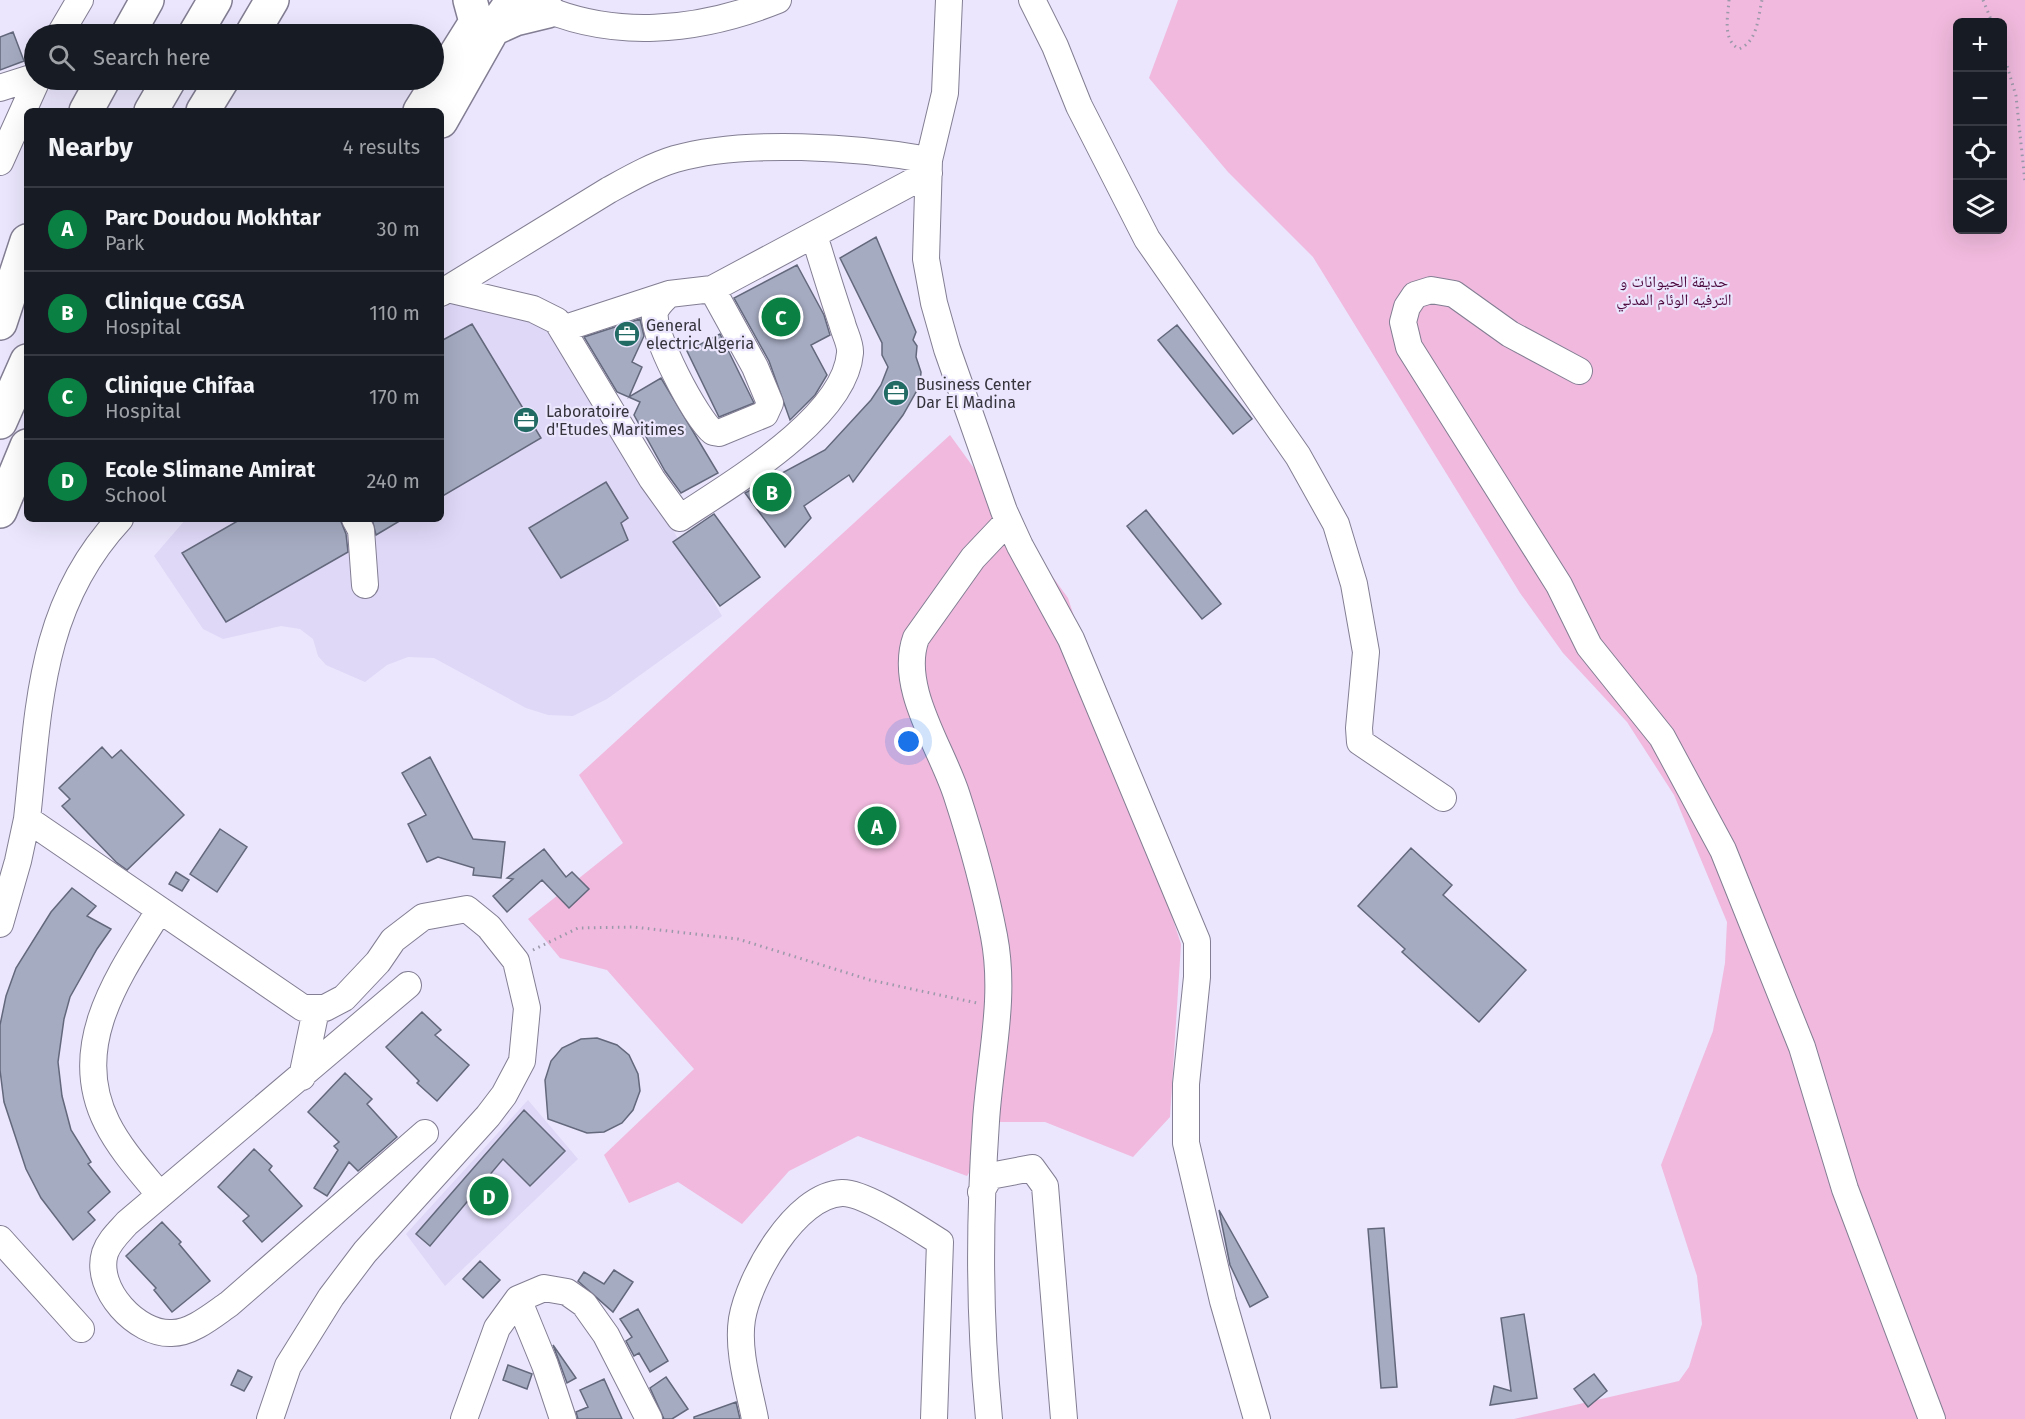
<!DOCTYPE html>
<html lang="en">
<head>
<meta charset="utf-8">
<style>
  body { margin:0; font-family:"Fira Sans","Noto Naskh Arabic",sans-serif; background:#20242c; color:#f1f3f6 }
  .controls { position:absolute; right:18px; top:18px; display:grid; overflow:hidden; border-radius:9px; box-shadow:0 6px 24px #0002 }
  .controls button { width:54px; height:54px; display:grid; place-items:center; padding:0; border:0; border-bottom:2px solid #363941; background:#171b24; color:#f1f3f6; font:30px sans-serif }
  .you { position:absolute; left:909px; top:742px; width:21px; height:21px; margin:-15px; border:4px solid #fff; border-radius:50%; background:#1a73e8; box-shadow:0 0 0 9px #1a73e833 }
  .badge { display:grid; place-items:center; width:39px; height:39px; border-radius:50%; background:#0b8043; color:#fff; font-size:20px; font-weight:700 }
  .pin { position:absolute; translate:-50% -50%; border:3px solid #fff; box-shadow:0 2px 6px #0006 }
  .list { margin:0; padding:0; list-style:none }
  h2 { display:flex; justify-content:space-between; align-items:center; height:78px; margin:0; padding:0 24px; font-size:26px }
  h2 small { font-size:20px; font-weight:400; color:#9ea1a6 }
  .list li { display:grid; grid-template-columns:39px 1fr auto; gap:18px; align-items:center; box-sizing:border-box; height:84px; padding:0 24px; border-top:2px solid #363941 }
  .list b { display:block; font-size:22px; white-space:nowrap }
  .list p { margin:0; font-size:20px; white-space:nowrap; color:#9ea1a6 }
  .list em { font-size:20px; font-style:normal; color:#9ea1a6 }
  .icon { flex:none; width:33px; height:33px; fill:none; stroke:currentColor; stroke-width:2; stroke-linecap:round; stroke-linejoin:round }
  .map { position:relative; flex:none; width:2025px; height:1419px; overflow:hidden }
  .search { position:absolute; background:#171b24; box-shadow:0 6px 24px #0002; left:24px; top:24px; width:420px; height:66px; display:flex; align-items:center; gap:15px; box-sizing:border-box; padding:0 21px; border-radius:33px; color:#9ea1a6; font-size:22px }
  .panel { position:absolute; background:#171b24; box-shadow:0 6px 24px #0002; left:24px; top:108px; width:420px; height:414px; border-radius:9px }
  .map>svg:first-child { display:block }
</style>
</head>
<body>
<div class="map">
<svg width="2025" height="1419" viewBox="0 0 2025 1419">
  <rect width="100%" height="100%" fill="#ebe6fd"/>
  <path fill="#dfd8f7" d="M453,302L554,321L722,616L607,699L573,716L548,715L526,708L434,658L408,657L387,665L365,682L326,665L318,656L313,639L300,629L281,626L223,639L203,629L154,556L186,519H441V310Z
    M528,1100L578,1159L445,1286L406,1234Z"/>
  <path fill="#f0b9dd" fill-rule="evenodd" d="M1178,0H2025V1419H1514L1679,1381L1689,1367L1702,1324L1697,1276L1661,1165L1713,1031L1725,963L1727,922L1674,795L1627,722L1563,653L1520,593L1313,257L1228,172L1149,78ZM1958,22H2002V230H1958Z
    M950,435L1068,598L1181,944L1170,1117L1133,1157L1045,1122H1000L967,1176L858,1136L789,1171L742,1224L678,1182L629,1203L604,1155L694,1069L607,970L560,958L528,919L623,843L579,775Z"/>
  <path fill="#a5abc1" stroke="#63687c" stroke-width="1.5" d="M13,32L24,61L0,70V37Z
    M876,237L916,332L913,340L917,346L916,357L921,372L920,385L903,415L853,482L849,475L804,506L811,518L785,547L745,493L825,450L871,400L881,385L888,367L882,355V343L840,258Z
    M797,265L824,315L830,335L811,345L827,375L815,395L790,420L769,361L734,298Z
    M640,319L644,336L632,362L642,367L629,397L661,378L718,473L681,493L665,471L634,415L640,402L617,392L584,337Z
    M472,324L541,438L441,497V341Z
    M1177,325L1252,419L1233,434L1158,340Z
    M720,334L754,403L719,417L687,351Z
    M606,482L628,518L621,523L628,540L561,578L529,528Z
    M1146,510L1221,604L1202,619L1127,526Z
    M714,514L760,577L720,606L673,542Z
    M241,519H340L346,534L348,552L226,622L182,553Z
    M372,519H403L376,535Z
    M102,747L112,758L121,750L184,815L127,870L116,862L62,806L70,799L59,788Z
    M430,757L473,839L505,842L501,878L473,875L474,868L438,857L427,862L408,824L426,815L402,773Z
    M220,829L247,847L217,892L190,874Z
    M1411,848L1452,885L1443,895L1526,970L1479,1022L1402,952L1405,949L1358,906Z
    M544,849L566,877L572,872L589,889L569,908L542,880L507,912L493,896L513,879L507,878Z
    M176,872L189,880L182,891L169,884Z
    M72,888L96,906L87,916L111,929L97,949L70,997L64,1019L58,1062L62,1096L71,1130L91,1162L88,1164L110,1192L88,1212L95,1220L73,1240L41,1198L26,1169L4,1102L0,1070V1025L6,996L16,968L51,912Z
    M422,1012L441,1030L435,1035L469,1065L437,1101L417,1083L419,1081L386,1047Z
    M597,1038L617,1045L629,1055L638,1074L640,1091L633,1110L622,1123L604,1132L587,1133L548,1119L545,1080L551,1061L562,1048L581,1039Z
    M345,1073L372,1099L367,1104L397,1137L358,1171L349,1162L327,1196L314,1188L338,1150L334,1146L339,1142L308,1112Z
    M524,1110L565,1151L530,1186L503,1159L430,1246L416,1234Z
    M254,1149L272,1166L269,1170L302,1206L262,1242L243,1221L249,1216L218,1187Z
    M1219,1210L1268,1297L1250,1307L1230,1265Z
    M162,1222L181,1242L179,1244L210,1281L172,1312L154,1290L156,1288L126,1256Z
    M1384,1228L1397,1387L1381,1388L1368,1229Z
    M480,1261L500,1280L483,1298L463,1279Z
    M614,1270L633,1282L613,1312L578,1281L584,1272L604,1284Z
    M638,1309L668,1361L650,1372L639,1353L634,1356L626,1341L632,1337L620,1319Z
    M1524,1314L1537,1398L1490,1405L1494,1386L1511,1391L1501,1318Z
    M553,1345L576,1378L567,1383Z
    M508,1365L532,1374L527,1389L503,1380Z
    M238,1370L252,1377L244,1391L231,1385Z
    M1594,1374L1607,1391L1588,1407L1574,1389Z
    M666,1377L688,1409L672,1419H664L650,1388Z
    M604,1379L622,1419H578L576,1412L588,1407L580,1390Z
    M736,1402L740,1419H694V1417Z"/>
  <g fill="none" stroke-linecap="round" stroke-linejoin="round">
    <g stroke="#837e93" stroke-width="28">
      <path id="minor" d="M949,0L945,93L929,160L926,259L934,303L947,349L1004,511L1020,546L1071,639L1197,941V977L1186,1084V1143L1223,1301L1257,1419
        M1032,0L1055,46L1079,106L1147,239L1298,456L1336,524L1354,584L1366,652L1359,728L1360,742L1443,798
        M532,3C611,41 698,32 778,0
        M60,34L80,0
        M0,88L34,77
        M0,162L37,80
        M448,289L533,309L557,321L652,479L680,518C731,484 845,418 850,353C851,344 844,332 842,323C832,294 823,264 814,235
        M712,289L755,367L770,403L765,414L719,433L713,432C696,419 651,333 655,312C657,305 664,299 669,294L712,289L929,173
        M441,293L609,190C631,178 652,166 675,159C744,139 859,147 929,160
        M562,329L669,294
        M1579,371L1510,334L1454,294L1431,290L1415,295L1407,307L1403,322L1409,347L1559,585L1589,646L1662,737L1723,850L1802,1047L1845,1189L1932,1419
        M120,519C39,606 39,708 27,819L303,1008H325L344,998L378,962L393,940L423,917L467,909L489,927L516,961L527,1008L522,1061L504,1095L488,1116L365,1252L331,1297L288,1366L270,1419
        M355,519L361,530L365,585
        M0,924L18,861L27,819
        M408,985L127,1223C119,1232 109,1241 105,1253C94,1289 137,1335 172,1333C192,1333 213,1315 229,1304L425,1133
        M302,1077L316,1010
        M981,1192L990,1176L1032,1168L1045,1186L1064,1419
        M159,1194C141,1172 120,1149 107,1123C68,1046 119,975 159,911
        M0,1239L81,1329
        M518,1299L545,1365L563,1419
        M464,1419L497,1328L518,1299L544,1288L567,1292L584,1304L606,1335L649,1419
        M755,1419C749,1388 737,1351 742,1319C749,1278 795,1195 842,1193C865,1192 919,1229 940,1242L934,1419
        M989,1419C979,1316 979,1224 986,1121C990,1059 1006,998 994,936C985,889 972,842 957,796C942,748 898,688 916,638L973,558L1008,521"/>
    </g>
    <g stroke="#837e93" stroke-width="36">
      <path id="highway" d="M493,29L515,19L548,11
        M128,34L147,0
        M195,34L215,0
        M252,34L272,0
        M86,111L103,80
        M151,111L169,80
        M203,111L222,80
        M420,111L476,22L470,0
        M441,121L493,29L513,0
        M0,323L27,241
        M0,422L27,361
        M0,511L27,446"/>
    </g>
    <path stroke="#9c99aa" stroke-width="3" stroke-dasharray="1.5 4.5" stroke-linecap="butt" d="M1729,0C1728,16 1722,40 1739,49C1758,41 1758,17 1762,0
      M1983,0L1992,22
      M2002,49L2016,96L2025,182
      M533,950L578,928L634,927L738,939L870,980L977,1003"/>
    <use href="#minor" stroke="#fff" stroke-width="26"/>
    <use href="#highway" stroke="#fff" stroke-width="33"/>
  </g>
  <defs>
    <g id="office-disc" transform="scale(1.35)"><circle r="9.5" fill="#216b64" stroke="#ebe6fd"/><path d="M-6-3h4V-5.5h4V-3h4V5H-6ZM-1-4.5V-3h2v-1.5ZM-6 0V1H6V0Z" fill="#fff"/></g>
  </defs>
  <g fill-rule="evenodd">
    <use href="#office-disc" x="627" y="334"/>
    <use href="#office-disc" x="896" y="393"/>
    <use href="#office-disc" x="526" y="420"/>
  </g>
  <g text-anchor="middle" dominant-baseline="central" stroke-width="4.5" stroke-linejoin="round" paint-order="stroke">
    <g font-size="16" fill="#4c083d" stroke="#ebe6fd">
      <text x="1674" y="281">حديقة الحيوانات و<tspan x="1674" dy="18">الترفيه الوئام المدني</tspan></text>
    </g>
    <g font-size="16" fill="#35333c" stroke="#ebe6fd" text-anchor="start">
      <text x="646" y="325">General<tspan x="646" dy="18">electric Algeria</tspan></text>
      <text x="916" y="384">Business Center<tspan x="916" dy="18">Dar El Madina</tspan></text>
      <text x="546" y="411">Laboratoire<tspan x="546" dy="18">d'Etudes Maritimes</tspan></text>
    </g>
  </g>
</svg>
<div class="controls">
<button>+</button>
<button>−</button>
<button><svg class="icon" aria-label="locate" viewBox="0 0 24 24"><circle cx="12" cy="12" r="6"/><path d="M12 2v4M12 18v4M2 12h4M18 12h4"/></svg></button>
<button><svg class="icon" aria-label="layers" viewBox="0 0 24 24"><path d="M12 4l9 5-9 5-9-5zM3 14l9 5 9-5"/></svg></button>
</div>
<div class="you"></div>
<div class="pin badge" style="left:877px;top:826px">A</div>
<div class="pin badge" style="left:772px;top:492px">B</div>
<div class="pin badge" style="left:781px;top:317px">C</div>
<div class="pin badge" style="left:489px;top:1196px">D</div>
<div class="search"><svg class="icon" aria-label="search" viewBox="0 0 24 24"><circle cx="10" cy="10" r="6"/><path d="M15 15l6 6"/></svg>Search here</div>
<section class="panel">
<h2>Nearby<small>4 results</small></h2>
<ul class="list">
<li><span class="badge">A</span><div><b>Parc Doudou Mokhtar</b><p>Park</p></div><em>30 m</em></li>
<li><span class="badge">B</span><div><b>Clinique CGSA</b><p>Hospital</p></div><em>110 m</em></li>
<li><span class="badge">C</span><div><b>Clinique Chifaa</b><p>Hospital</p></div><em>170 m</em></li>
<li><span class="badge">D</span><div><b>Ecole Slimane Amirat</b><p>School</p></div><em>240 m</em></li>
</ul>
</section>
</div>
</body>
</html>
